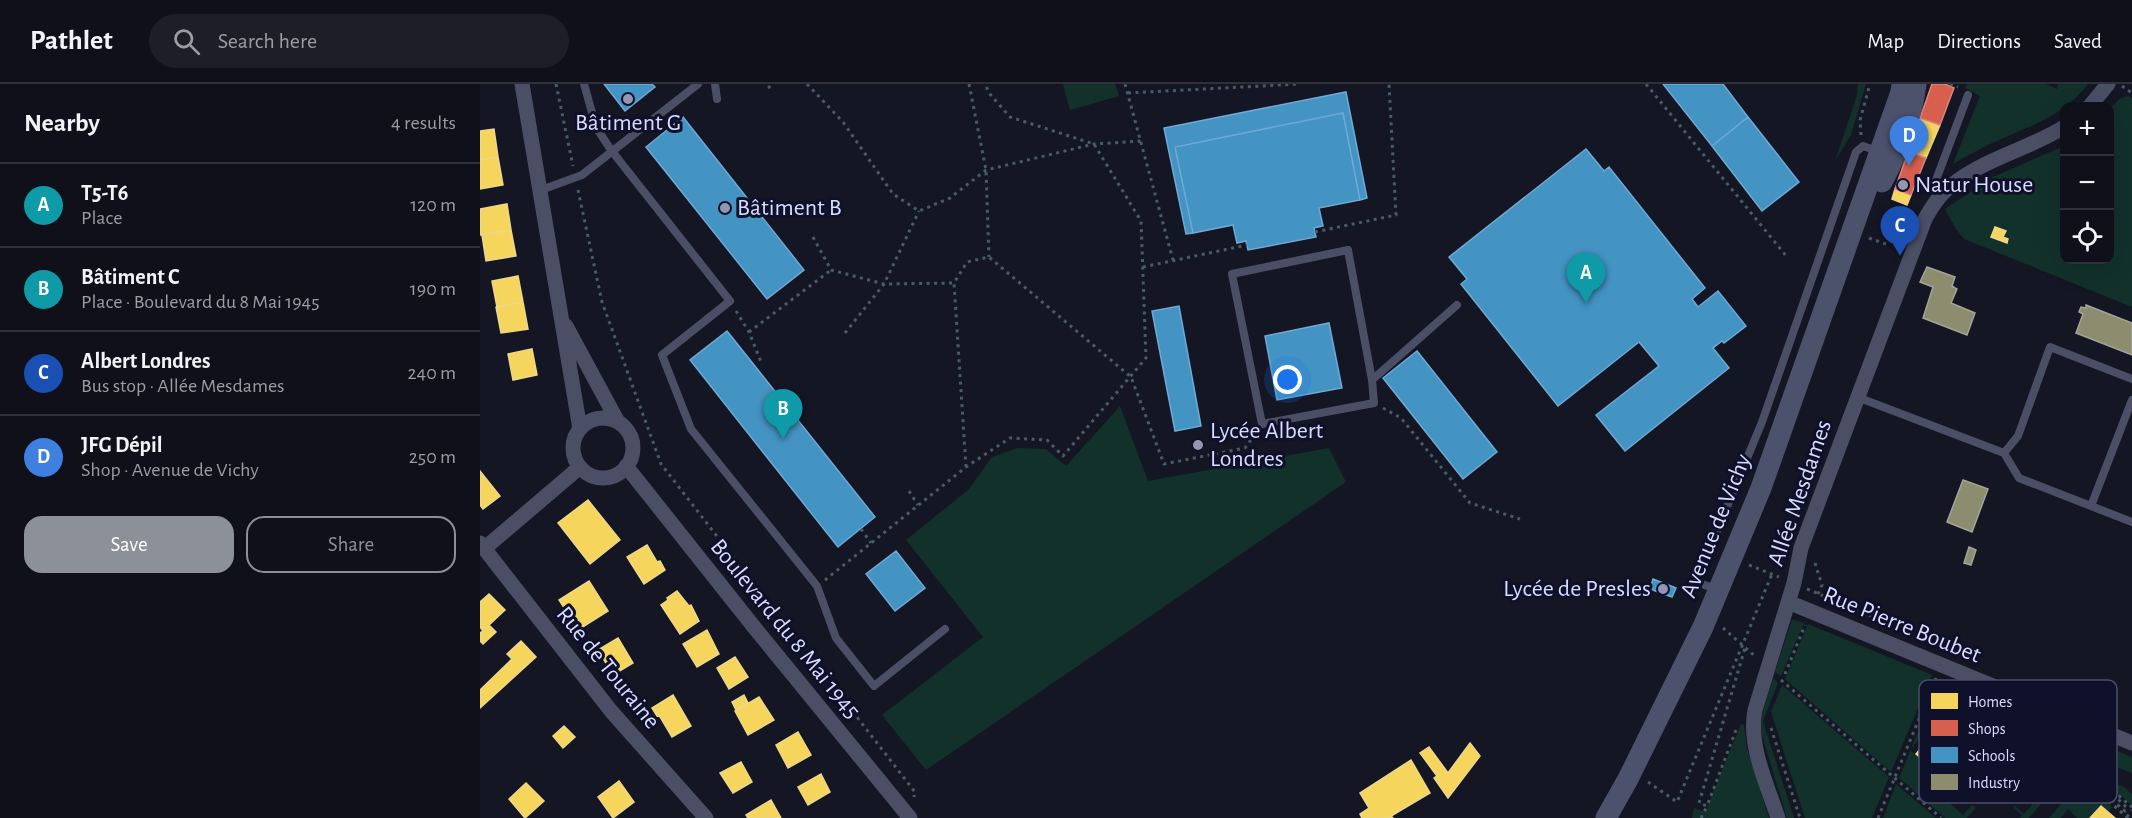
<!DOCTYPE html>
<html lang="en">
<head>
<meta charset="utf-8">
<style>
  body { margin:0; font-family:"Alegreya Sans",sans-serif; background:#1e1e28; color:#f1f3f6 }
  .controls { position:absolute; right:18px; top:18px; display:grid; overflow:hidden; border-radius:12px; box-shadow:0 6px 24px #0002 }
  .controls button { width:54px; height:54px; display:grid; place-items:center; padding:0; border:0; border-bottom:2px solid #30303a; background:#10101b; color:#f1f3f6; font:30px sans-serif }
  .you { position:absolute; left:808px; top:296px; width:21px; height:21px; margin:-15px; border:4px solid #fff; border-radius:50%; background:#1a73e8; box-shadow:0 0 0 9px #1a73e833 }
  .badge { display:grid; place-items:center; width:39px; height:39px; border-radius:50%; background:#8c9099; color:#fff; font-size:20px; font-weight:700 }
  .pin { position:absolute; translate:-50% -50px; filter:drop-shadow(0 2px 3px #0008) }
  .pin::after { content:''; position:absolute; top:32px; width:21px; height:18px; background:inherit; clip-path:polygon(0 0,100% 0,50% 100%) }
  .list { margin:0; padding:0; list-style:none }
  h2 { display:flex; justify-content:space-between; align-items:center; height:78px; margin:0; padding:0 24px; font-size:26px }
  h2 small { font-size:20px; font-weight:400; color:#9c9da3 }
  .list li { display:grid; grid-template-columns:39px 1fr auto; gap:18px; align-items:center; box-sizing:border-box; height:84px; padding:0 24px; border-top:2px solid #30303a }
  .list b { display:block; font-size:22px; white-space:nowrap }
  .list p { margin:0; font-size:20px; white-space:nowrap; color:#9c9da3 }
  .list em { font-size:20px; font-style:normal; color:#9c9da3 }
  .actions { display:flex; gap:12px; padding:18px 24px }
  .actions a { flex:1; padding:14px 0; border:2px solid #8c9099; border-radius:18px; text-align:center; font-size:21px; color:#8c9099 }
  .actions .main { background:#8c9099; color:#fff }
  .icon { flex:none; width:33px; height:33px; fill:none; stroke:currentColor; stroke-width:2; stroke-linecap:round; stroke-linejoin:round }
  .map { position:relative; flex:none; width:1652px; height:734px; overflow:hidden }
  header { display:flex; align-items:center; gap:36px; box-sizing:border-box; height:84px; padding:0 30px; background:#10101b; border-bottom:2px solid #30303a }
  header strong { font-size:28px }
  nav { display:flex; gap:33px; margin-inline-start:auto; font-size:21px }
  .search { width:420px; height:54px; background:#1e1e28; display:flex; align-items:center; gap:15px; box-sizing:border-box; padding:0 21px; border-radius:33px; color:#9c9da3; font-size:22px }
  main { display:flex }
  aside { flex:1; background:#10101b }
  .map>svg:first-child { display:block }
</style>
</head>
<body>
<header>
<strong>Pathlet</strong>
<div class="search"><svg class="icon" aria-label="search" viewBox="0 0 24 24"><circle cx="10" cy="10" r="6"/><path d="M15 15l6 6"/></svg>Search here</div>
<nav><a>Map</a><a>Directions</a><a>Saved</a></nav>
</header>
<main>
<aside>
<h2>Nearby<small>4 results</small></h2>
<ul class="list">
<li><span class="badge" style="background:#0f9aa8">A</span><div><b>T5-T6</b><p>Place</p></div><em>120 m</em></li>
<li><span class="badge" style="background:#0f9aa8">B</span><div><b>Bâtiment C</b><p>Place · Boulevard du 8 Mai 1945</p></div><em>190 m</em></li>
<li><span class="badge" style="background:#1a4fb4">C</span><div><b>Albert Londres</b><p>Bus stop · Allée Mesdames</p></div><em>240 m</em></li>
<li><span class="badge" style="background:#3f7fe0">D</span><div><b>JFG Dépil</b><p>Shop · Avenue de Vichy</p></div><em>250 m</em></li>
</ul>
<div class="actions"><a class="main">Save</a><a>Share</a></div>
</aside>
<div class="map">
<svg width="1652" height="734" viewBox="0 0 1652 734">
  <rect width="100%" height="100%" fill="#151624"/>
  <path fill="#12312a" d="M583,0H635L639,12L590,26Z
    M1378,0H1386L1371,51L1355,77L1377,11Z
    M1487,0H1566L1577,5L1578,0H1608C1583,34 1546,43 1510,60C1497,66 1485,73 1473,80L1500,12L1485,4Z
    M1648,12L1652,14V223L1484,155L1476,145L1465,125L1513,93L1584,62V176H1630V25L1639,15Z
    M640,322L668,397L849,364L866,398L446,686L402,631L503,553L426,456L488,406L512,373L537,364L566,365L586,382Z
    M1312,535L1324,539L1301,592L1295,588Z
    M1328,540L1452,591L1411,688L1305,595Z
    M1293,594L1298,599L1283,637L1314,734H1307L1281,648L1282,630Z
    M1460,594L1516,617C1520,626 1526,636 1520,645L1475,607L1469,613L1457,602Z
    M1302,601L1409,693L1392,734H1325L1291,628Z
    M1454,609L1465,618L1442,644L1445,648L1430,666L1469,699L1460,710L1483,731L1492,721L1496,724L1487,734H1465L1419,694Z
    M1261,640L1264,641L1267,664L1289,734H1212L1214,724L1225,728Z
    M1625,662L1652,673V689L1619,676Z
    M1609,688L1644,703L1652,710V721L1638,709L1634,714L1625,707L1620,712L1632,723L1628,728L1620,722L1610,734H1597L1588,725L1581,734H1569Z
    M1561,691L1576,702L1549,734H1540L1542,731L1533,723L1534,721L1544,730L1556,716L1547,707L1548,706L1558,714L1570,700Z
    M1416,700L1456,734H1403Z"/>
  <path fill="#f6d55c" stroke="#edd78d" stroke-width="1.5" d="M1440,34L1460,41L1446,74L1428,68Z
    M14,45L18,73L0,76V47Z
    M18,73L23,101L0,105V76Z
    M1415,105L1431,111L1427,121L1412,115Z
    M27,120L31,146L0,151V125Z
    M1515,143L1526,147L1523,153L1528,155L1527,159L1511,153Z
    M31,146L36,172L6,177L2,151Z
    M38,192L43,218L17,223L12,197Z
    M43,218L48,245L21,249L16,223Z
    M52,265L57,291L33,296L28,270Z
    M0,387L20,412L3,425L0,421Z
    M108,416L140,456L110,480L78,439Z
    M167,461L177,478L180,477L185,486L164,500L147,473Z
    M109,497L128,527L98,546L92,536L84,541L77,530L85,525L79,516Z
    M197,507L209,522L211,521L219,537L200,550L181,521L188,516L187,514Z
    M9,510L25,526L9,541L16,548L3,560L0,557V549L3,547L0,543V518Z
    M227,546L239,570L217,583L203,560Z
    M138,554L153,579L133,591L118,566Z
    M41,557L56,573L0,624V606L32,575L27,570Z
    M255,573L268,593L249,605L237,584Z
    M193,611L211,642L192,653L179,631L177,632L172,624Z
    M264,611L268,619L256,626L252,618Z
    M279,613L294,636L268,651L255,627Z
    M1484,620L1511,644L1504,653L1507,656L1469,699L1436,670L1474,626L1476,629Z
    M84,642L95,653L83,664L73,652Z
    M318,648L331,671L308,684L296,661Z
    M990,659L1000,672L968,714L954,694L957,692L940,669L949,663L968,689Z
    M931,676L950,709L911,732L913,734H882L880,730L889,724L880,709Z
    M261,678L272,698L253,709L240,689Z
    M341,690L350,708L328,721L318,703Z
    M139,697L154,718L133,734L118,713Z
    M46,699L64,717L45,734L29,715Z
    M291,716L301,734H268L266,731Z
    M1621,722L1635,734H1610Z"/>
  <path fill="#d6604d" stroke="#d78682" stroke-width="1.5" d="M1452,0H1465L1474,4L1460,41L1440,34Z
    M1428,68L1446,74L1431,111L1415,105Z"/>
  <path fill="#4393c3" stroke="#70a9d5" stroke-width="1.5" d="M124,0H172L175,3L145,27Z
    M1183,0H1243L1268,33L1232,62Z
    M866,8L887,114L880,116L863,29L695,63L713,149L706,150L684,44Z
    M863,29L880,116L839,124L843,142L834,144L836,153L768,166L766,157L757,159L753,141L713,149L695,63Z
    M203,33L324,186L287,215L166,63Z
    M1268,33L1319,98L1282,127L1232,62Z
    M1106,65L1124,87L1129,83L1225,204L1212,215L1218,223L1238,207L1266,242L1244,259L1242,257L1233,264L1249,284L1145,367L1116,331L1179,282L1159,258L1078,322L981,200L987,195L969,173Z
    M699,222L721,342L695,347L672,227Z
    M849,239L862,304L797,316L785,252Z
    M247,247L395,433L358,463L210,276Z
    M937,267L1017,368L983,395L903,294Z
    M416,467L445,504L415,527L386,490Z
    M1173,495L1196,504L1192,513L1170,505Z"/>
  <path fill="#8c8c6e" stroke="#a3a49a" stroke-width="1.5" d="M1447,183L1475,193L1472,202L1477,205L1471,219L1495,229L1487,251L1443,234L1453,203L1440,198Z
    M1606,221L1652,239V271L1596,249L1603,230L1599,228L1601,223L1606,224Z
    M1483,396L1508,405L1492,448L1467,438Z
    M1489,463L1496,466L1491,481L1484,479Z"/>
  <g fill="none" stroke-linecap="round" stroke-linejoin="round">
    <path stroke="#475d65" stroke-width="3" stroke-dasharray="3 4.5" stroke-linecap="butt" d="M76,0L93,82
      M327,0L363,38L413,110L439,127L470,114L506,86L614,60L662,57
      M489,0L506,86L509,173
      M645,0L693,176
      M1166,0L1307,173
      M1470,0L1478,3
      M1642,2L1652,9
      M288,4L293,0
      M648,9L819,0
      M1381,51L1380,36L1390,0
      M98,106L122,218L181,380L435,708L434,713
      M835,148L916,131L909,0
      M333,153L351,186L404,200L474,199
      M1389,154L1406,160L1411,146L1406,144L1407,140L1425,147
      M663,183L767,161
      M256,227L269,248L281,278
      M269,248L351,186
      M365,249L404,200L439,127
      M903,324L921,334L990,419L1040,435
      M486,383L474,199L487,178L509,173L651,293L684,380L765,364L775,350
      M429,407L438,421
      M381,445L391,459
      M1335,479L1342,501L1338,510
      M1269,481L1299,493
      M345,496L486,383L530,354L567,356L583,372L666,274L661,137L614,60L530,33L509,9L505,0
      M1327,505L1429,548
      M1243,544L1276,573
      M1305,590L1325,541
      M1301,596L1461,734
      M1291,644L1320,734
      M1256,646L1227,722L1219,719L1265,564
      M1168,698L1197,718L1292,490
      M1647,733L1652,726
      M1221,734L1227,722
      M1398,734L1456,594
      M1648,734L1623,712L1625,710L1645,727L1647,724L1637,714L1639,712L1652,723"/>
    <path stroke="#4a4f65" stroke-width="8" d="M104,0L116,43L131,66L250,217L182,271L211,345L337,502L356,554L394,602L465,545
      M235,0L237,15
      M61,106L102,91L218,0
      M1464,108L1456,96L1488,11
      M868,166L892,296L894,319L782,340L752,190Z
      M892,296L977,221
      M1377,313L1524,369L1539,394L1652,438
      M1524,369L1538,352L1570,263L1652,295
      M1611,422L1652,316
      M1236,505L1216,498L1282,338L1376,68L1383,62L1400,68"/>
    <path stroke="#4a4f65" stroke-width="15" d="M42,0L100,345
      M1610,22L1628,0
      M86,242L138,338
      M93 364a30 30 0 1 1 60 0a30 30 0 1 1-60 0Z
      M146,382L274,543L430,734
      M0,459L131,627L226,734
      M5,464L100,383
      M1308,518L1652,659
      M1298,734C1287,700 1268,662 1275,626L1314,499L1321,464L1445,135C1450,126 1456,116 1464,108C1497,76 1546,67 1584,43"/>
    <path stroke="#4c526b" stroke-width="21" d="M1402,98C1418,68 1432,33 1436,0
      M1126,734L1148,695L1223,543L1281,404L1421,8L1422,0"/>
  </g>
  <g fill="#9497b2" stroke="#0f112a" stroke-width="2">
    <circle cx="148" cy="15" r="6"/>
    <circle cx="1423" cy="101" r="6"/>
    <circle cx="245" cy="124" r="6"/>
    <circle cx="718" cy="361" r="6"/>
    <circle cx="1183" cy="505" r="6"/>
  </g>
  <g text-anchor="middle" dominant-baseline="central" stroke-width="6" stroke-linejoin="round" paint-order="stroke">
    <g font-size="24" fill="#d8ddff" stroke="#0f112a" text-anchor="start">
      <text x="148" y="39" text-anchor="middle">Bâtiment G</text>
      <text x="1435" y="101">Natur House</text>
      <text x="257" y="124">Bâtiment B</text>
      <text x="730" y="347">Lycée Albert<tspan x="730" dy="28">Londres</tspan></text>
      <text x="1171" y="505" text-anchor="end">Lycée de Presles</text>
    </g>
    <g font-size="24" fill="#d8ddff" stroke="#0f112a">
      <text transform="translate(1320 409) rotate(-71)">Allée Mesdames</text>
      <text transform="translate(1236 442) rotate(-68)">Avenue de Vichy</text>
      <text transform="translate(1422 541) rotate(22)">Rue Pierre Boubet</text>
      <text transform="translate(305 545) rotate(51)">Boulevard du 8 Mai 1945</text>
      <text transform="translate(128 584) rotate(51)">Rue de Touraine</text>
    </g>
  </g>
  <rect x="1439" y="596" width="198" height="123" rx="9" fill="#0f112a" stroke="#4b4e6a" stroke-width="1.5"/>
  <rect x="1451" y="609" width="27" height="16" fill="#f6d55c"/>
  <rect x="1451" y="636" width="27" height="16" fill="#d6604d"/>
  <rect x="1451" y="663" width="27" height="16" fill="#4393c3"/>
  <rect x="1451" y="690" width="27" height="16" fill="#8c8c6e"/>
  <g font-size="16" fill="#d8ddff">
    <text x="1488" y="623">Homes</text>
    <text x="1488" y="650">Shops</text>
    <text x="1488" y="677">Schools</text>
    <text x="1488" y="704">Industry</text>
  </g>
</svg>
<div class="controls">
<button>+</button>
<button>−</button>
<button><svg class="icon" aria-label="locate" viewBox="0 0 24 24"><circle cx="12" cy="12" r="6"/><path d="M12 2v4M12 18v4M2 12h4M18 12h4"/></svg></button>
</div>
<div class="you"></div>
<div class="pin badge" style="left:1106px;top:219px;background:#0f9aa8">A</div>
<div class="pin badge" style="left:303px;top:355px;background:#0f9aa8">B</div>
<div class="pin badge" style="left:1420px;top:172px;background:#1a4fb4">C</div>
<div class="pin badge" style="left:1429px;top:82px;background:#3f7fe0">D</div>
</div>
</main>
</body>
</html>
